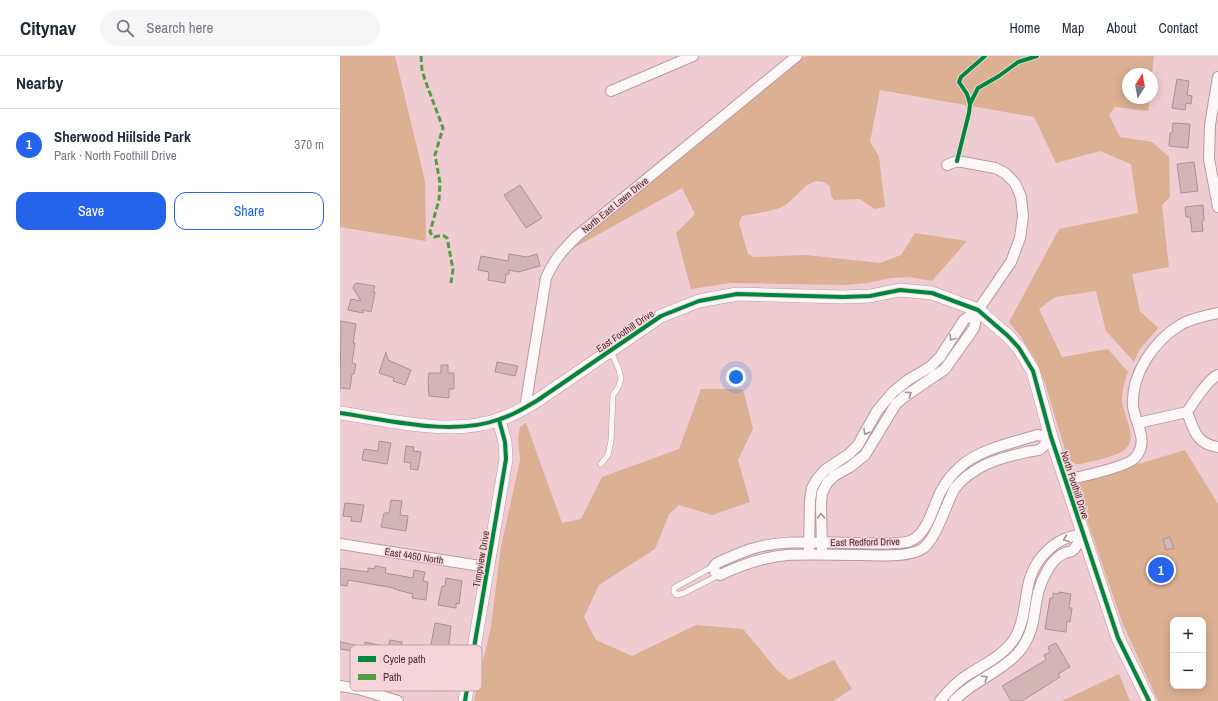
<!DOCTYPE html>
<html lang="en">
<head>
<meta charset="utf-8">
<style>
  body { margin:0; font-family:"Archivo Narrow",sans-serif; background:#f6f6f7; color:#1f2937 }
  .controls { position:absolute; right:12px; bottom:12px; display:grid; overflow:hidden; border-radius:8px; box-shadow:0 2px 10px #0003 }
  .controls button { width:36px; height:36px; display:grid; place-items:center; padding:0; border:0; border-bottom:1px solid #e0e1e3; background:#fff; color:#1f2937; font:20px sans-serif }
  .compass { position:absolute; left:782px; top:12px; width:36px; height:36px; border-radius:50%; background:#fff; box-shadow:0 2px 10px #0003; rotate:11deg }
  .you { position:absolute; left:396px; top:321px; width:14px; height:14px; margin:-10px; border:3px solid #fff; border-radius:50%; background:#1a73e8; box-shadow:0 0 0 6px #1a73e833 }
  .badge { display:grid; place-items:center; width:26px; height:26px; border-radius:50%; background:#2563eb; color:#fff; font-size:13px; font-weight:700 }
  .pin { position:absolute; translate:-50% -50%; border:2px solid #fff; box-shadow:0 1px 4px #0006 }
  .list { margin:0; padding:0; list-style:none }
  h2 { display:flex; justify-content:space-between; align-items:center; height:52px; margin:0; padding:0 16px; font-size:17px }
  h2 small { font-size:13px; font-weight:400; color:#747a83 }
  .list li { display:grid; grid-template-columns:26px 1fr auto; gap:12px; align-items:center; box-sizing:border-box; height:72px; padding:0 16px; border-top:1px solid #e0e1e3 }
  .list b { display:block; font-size:15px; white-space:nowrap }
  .list p { margin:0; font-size:13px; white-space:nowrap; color:#747a83 }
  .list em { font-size:13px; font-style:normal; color:#747a83 }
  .actions { display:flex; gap:8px; padding:12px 16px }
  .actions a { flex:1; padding:9px 0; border:1px solid #2563eb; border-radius:12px; text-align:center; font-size:14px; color:#2563eb }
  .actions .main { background:#2563eb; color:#fff }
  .icon { flex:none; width:22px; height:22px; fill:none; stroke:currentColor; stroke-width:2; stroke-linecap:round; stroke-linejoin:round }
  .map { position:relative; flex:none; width:878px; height:645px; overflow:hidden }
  header { display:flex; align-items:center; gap:24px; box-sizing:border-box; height:56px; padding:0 20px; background:#fff; border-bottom:1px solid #e0e1e3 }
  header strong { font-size:19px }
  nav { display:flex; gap:22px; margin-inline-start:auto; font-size:14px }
  .search { width:280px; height:36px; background:#f6f6f7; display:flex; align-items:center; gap:10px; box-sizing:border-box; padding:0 14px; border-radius:22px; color:#747a83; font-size:15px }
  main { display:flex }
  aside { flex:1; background:#fff }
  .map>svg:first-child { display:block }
</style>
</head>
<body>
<header>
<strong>Citynav</strong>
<div class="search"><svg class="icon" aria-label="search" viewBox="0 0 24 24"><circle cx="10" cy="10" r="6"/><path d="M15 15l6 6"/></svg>Search here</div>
<nav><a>Home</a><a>Map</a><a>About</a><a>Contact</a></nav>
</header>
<main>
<aside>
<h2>Nearby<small></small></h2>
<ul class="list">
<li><span class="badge">1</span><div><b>Sherwood Hiilside Park</b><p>Park · North Foothill Drive</p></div><em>370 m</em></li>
</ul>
<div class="actions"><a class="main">Save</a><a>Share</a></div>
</aside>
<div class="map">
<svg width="878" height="645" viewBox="0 0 878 645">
  <rect width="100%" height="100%" fill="#eeccd2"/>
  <path fill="#dbb093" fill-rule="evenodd" d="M0,0H55L85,125L86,185L0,171Z
    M466,0H814L812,18H788V42H810L808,55L775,51L769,59L780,81L812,86L829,101L830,141L822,149L829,211L792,218L800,255L818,272L800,293L794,306L766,275L756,235L715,241L699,253L722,301L768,293L788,316C785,324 782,334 782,343C782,359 801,383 783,395C774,401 752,405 741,408H735L730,404L724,391L705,327L696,305L681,281L669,266L719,173L798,157L791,108L760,95L716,107L694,61L540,34L530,86L539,100L545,151L534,153L520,143L494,144L491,140L490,130C469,114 458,144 442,151C433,155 412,158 402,160L399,167L408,198L414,201L466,199L540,207L561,199L575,177L627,185L592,225L569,221L551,222L527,227L505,229L390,227L351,233L336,177L355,158L342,132L223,198L434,23Z
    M361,333H403L413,373L398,404L410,446L372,459L339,449L329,458L315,493L259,529L244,561L256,584L292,600L356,569L403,573L437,614L449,624L494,604L512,633L493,645H134L151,570L161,491L180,404L178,382L180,371L186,367L222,467L241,463L262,421L339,393Z
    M845,394L878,448V645H818L782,566L747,464L737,432L740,427L745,424ZM833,564H863V630H833Z
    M779,618L790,645H722Z"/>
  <path fill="#d4b5b6" stroke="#ac9192" d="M837,23L849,25L847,39L852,40L851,48L846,47L845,54L832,52Z
    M833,67L850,68L848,92L829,90L830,77H832Z
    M854,106L858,135L841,137L837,108Z
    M180,129L202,162L186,172L164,139Z
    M863,149L864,164L862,165L863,175L852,176L850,161H846L845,151Z
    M169,198L187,201L197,198L200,210L178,216L169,214V218H166L165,227L148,224L149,216L138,214L141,200L168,205Z
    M16,227L35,230L33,236H35L31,256L23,254V257L8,254L11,243L21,245L13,232L14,229Z
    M1,265L16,268L13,287H15L12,307L16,308L14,318H12L10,333L0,332Z
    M46,296L48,304L71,314L65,329L53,325L54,322L39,317Z
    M157,306L178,310L175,320L155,316Z
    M101,309H108V317H114V333H109V342L89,340L88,325L89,317H101Z
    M39,385L51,387L47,408L22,404L24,393L38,395Z
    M66,390L74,391L73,395L81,396L78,414L70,413L71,407L64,406Z
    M51,444L62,445L60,459L68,460L66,475L41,471L44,457H49Z
    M5,447L24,449L21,466L11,465L12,461L3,460Z
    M830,481L834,492L826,494L823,483Z
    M35,510L46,512L45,517L73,522L74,514L85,516L83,525L88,526L86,544L72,542L73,538L54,533V532L8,524L7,530L0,529V512L28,516V512L34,513Z
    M106,522L122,525L119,548L116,547V552L98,549L102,530H105Z
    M719,536L731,538L729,552H732L730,566L727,565L726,576L705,573L710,542H713V537L719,538Z
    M95,567L111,570L109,588H108L104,607L107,608L102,635L89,633L95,595L90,594Z
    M50,584L62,586L61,591L67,592L66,595L73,596L71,608L38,602L36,612L11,607L13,595L0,593V586L25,591V586L48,591Z
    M716,587L730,611L718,618L720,621L682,645H671L662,630L706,604L704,599L710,596L708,591Z"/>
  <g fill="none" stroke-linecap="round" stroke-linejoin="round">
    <g stroke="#b89ba0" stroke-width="6">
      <path id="lane" d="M261,408L268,399L271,385L273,339L279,330L281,322L279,314L271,295
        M374,510L334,532V536L337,539L344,537L379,519"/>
    </g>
    <g stroke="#b89ba0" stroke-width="12">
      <path id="street" d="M878,21L870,69L869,103L878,151
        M271,35L353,0
        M185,352L206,222C215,202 222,195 237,180L457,0
        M847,356C854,374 856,388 878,391
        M798,367L847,356C854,346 867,324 878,319
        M697,379L711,381C708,385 703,392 699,394C695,395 690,395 687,396C669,400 648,405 633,416C626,420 620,426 615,432C606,447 596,485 582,493C566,502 538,499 519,499C495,499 471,498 447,499C423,501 401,509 380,519L375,516L374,510L377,507C388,502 399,497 411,493C443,483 482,487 516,487C528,487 560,489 570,485C588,478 593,450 601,435C606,426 612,418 620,411C639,393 673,387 697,379Z
        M726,424C740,421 786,411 795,402C810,385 795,368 793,350C791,318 814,285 840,269C852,262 865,260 878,257
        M0,488L147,511
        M469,493L470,444L472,432L477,423L485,414L509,398L518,389L537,355L553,336L568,324L590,311L600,301L624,264L638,254L671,206L680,182L683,160L681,141L675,127L665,117L655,112L617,105L607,109
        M482,494L481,449L482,437L487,427L494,420L510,411L525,399L556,348L564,341L605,313L634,272L638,254
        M0,630L19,633L58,645
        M600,645C608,635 617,625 629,618C646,607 665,599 676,580C684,565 684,551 687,536C688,529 690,521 693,515C698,502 714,486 727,482C732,480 738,479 742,478C740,483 737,491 733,494C732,496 727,496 725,497C717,500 710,509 706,517C690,544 701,570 678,597C660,617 632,625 614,645"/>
    </g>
    <g stroke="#b89ba0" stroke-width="14">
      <path id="secondary" d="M0,357C49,364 113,381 160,363C174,359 186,351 198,344L321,260L359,245L397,238L503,241L530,240L560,234L592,237L638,254L668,280L679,292L693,315L711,381L778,582L809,645
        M125,645L166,403L165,386L159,364"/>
    </g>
    <use href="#lane" stroke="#fcf7f8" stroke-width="5"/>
    <use href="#street" stroke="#fcf7f8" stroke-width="10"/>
    <use href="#secondary" stroke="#fcf7f8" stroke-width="13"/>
    <path stroke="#559d43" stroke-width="3" stroke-dasharray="6 3" stroke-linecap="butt" d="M81,0L82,14L85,24L103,72L95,99L100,127L99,144L90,176L92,179L94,181C99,180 103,178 107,182L113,213L111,227"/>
    <g stroke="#f5d5d9" stroke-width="6">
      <path id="cycleway" d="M630,48L627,38L619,26L621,21L645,0
        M617,105L629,57L630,48L638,32L659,20L678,6L697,0
        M0,357C49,364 113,381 160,363C174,359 186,351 198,344L321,260L359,245L397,238L503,241L530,240L560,234L592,237L638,254L668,280L679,292L693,315L711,381L778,582L809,645
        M125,645L166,403L165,386L159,364"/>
    </g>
    <use href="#cycleway" stroke="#00873e" stroke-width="4"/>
  </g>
  <defs><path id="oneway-chevron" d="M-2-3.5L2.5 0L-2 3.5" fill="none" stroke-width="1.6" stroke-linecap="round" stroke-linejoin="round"/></defs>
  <g stroke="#a49296">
    <use href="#oneway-chevron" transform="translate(612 282) rotate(123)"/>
    <use href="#oneway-chevron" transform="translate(569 338) rotate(-34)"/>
    <use href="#oneway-chevron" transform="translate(526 376) rotate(120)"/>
    <use href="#oneway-chevron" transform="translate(481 460) rotate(-92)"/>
    <use href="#oneway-chevron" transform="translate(726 483) rotate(157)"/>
    <use href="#oneway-chevron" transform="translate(645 622) rotate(-32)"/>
  </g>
  <g text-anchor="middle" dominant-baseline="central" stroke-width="3" stroke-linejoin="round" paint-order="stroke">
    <g font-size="10" fill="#4b2d33" stroke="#f5d5d9">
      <text transform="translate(275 149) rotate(-39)">North East Lawn Drive</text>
      <text transform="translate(285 275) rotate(-34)">East Foothill Drive</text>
      <text transform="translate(735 429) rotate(72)">North Foothill Drive</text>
      <text transform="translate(525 486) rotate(-1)">East Redford Drive</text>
      <text transform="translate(74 500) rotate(9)">East 4450 North</text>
      <text transform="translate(141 503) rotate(-80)">Timpview Drive</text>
    </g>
  </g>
  <rect x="10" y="589" width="132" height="46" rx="6" fill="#f5d5d9" stroke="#c2a3a7" stroke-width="1"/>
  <rect x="18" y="600" width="18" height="6" fill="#00873e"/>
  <rect x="18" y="618" width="18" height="6" fill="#559d43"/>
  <g font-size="11" fill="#4b2d33">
    <text x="43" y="607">Cycle path</text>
    <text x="43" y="625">Path</text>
  </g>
</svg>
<div class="controls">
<button>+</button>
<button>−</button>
</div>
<svg class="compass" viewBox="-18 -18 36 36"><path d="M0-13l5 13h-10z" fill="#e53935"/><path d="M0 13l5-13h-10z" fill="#747a83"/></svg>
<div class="you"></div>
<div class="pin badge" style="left:821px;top:514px">1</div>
</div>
</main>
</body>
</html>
